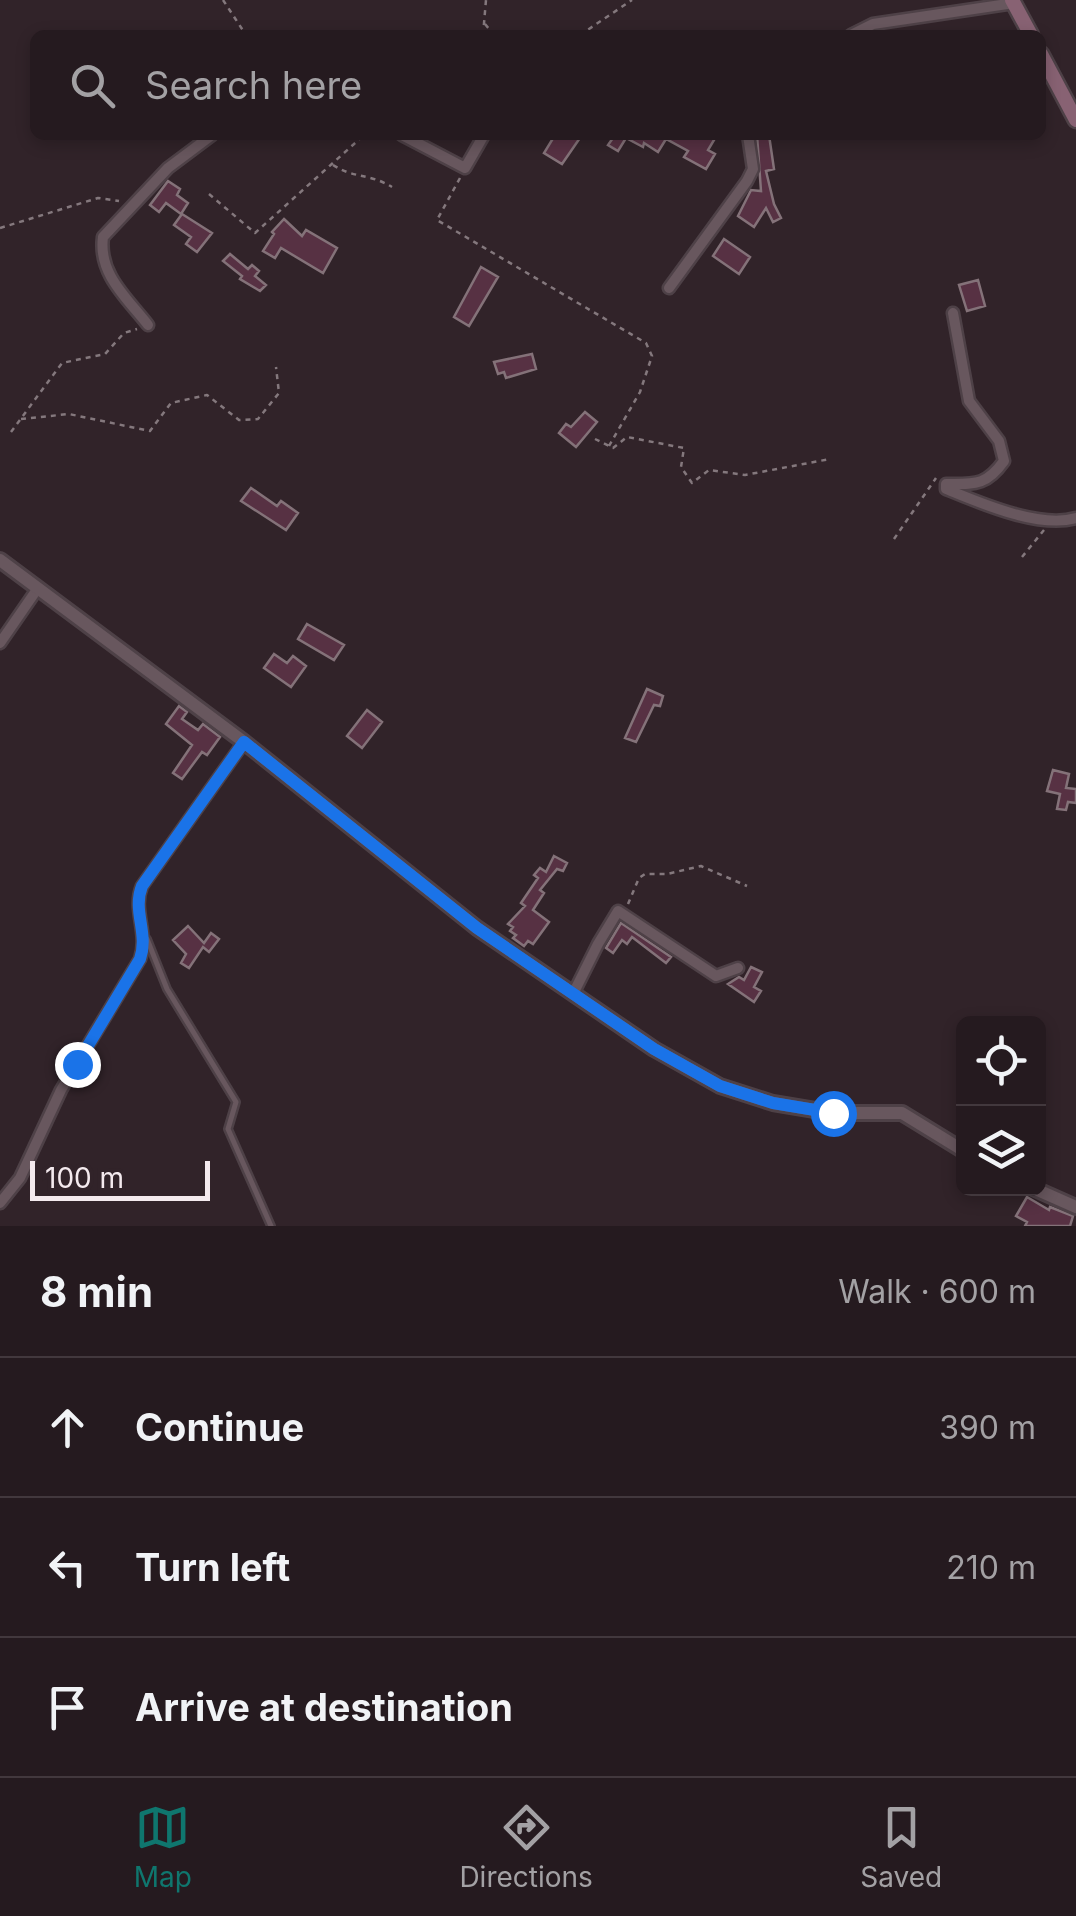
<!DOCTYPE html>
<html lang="en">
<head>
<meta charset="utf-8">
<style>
  body { margin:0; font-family:Inter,sans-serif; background:#31272c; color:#f1f3f6 }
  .controls { position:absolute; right:30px; bottom:30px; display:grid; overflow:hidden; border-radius:15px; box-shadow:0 5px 15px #0003 }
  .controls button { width:90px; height:90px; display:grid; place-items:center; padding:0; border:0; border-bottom:2px solid #42383d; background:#251a1f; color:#f1f3f6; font:50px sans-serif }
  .scale { position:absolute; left:30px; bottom:25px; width:180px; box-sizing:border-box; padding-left:10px; border:5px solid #f4eaee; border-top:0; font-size:28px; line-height:35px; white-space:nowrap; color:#f4eaee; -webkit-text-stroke:8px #312329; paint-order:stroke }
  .stop { position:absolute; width:30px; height:30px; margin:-22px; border:8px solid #1a73e8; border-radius:50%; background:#fff }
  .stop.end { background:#1a73e8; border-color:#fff; box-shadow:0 2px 10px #0008 }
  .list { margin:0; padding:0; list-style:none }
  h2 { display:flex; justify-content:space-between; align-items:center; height:130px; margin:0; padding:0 40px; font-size:42px }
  h2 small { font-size:32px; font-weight:400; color:#a3a1a4 }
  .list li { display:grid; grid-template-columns:65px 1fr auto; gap:30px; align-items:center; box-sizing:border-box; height:140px; padding:0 40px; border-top:2px solid #42383d }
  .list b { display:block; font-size:38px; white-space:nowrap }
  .list em { font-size:32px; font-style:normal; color:#a3a1a4 }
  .icon { flex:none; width:55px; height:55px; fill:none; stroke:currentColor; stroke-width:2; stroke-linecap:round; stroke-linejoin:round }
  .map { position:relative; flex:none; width:1076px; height:1226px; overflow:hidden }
  .search { position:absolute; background:#251a1f; box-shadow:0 5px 15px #0003; left:30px; right:30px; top:30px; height:110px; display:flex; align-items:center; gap:25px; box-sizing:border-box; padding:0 35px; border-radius:15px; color:#a3a1a4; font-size:38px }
  .sheet { height:550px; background:#251a1f }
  nav { display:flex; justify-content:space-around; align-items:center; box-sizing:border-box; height:140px; border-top:2px solid #42383d; background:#251a1f; font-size:28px; color:#a3a1a4 }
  nav a { display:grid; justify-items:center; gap:5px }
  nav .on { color:#0f766e }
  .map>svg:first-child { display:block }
</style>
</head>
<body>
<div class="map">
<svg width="1076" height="1226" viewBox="0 0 1076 1226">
  <rect width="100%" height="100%" fill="#312329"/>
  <path fill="#573143" stroke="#847279" stroke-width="2.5" d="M555,135H582L562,164L544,153Z
    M615,135H717L708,150L715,154L706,169L684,157L688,151L666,139L658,152L644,143L643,147L626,138L618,151L608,145Z
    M757,135H769L774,169L766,171L774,204L781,218L773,222L766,208L754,227L738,216L751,190L761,191Z
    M168,181L180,189L177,195L188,203L181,214L166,203L159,212L150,205Z
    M182,214L212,233L197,252L186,244L191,237L174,225Z
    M284,219L302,236L306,230L337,248L323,273L281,248L275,258L263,251L274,234L272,232Z
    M724,239L750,257L739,274L713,256Z
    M230,254L248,269L252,265L259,271L255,276L266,285L260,291L240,279L242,276L223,261Z
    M481,267L498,277L469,326L454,317Z
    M978,280L985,306L967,311L959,285Z
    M532,354L536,369L506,378L504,372L498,374L494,362Z
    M585,412L597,422L576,447L559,433L566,424L571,427Z
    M251,488L277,506L281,501L298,513L286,530L241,501Z
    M307,624L344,645L334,660L298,639Z
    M274,654L287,663L293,656L306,666L291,687L264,668Z
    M647,689L663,696L660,706L654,705L636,742L625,738Z
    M179,706L187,712L182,719L198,730L203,724L220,737L207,755L202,752L182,779L173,773L192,745L166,724Z
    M367,710L382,722L362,748L347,736Z
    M1053,770L1069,774L1066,788L1076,789V803L1068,802L1066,810L1057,809L1060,794L1047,791Z
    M554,856L567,863L563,871L557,869L540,890L544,893L533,910L549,922L533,944L528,941L524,946L513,938L516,935L510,931L513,927L508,924L525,906L521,903L538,878L534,875L540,868L546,872Z
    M621,923L671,957L666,963L632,937L627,944L622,940L613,953L606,948Z
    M188,926L204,943L211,933L219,939L209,952L203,947L189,968L181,963L186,954L173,940Z
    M751,967L762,972L754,987L761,991L754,1002L728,984L739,977L744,980Z
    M1027,1197L1049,1210L1050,1207L1073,1216L1070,1226H1025L1027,1222L1016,1216Z"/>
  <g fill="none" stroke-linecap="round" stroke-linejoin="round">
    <g stroke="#4e4147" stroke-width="10">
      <path id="service" d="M147,939L167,989L236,1102L228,1129L271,1226"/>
    </g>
    <g stroke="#4e4147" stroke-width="15">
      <path id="minor" d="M851,35L873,24L1014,3
        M402,135L465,168L484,135
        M669,288L747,181L753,169L748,135
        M953,313L969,401L999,441L1004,461C986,486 975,484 946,484V489C980,503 1040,529 1076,518
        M148,325C127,298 98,274 103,237L168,168L212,135
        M0,643L38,588
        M573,994L598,944L618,911L716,976L738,968
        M0,1203L20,1178L61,1090L140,959C149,933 132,910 142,886L244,742"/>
    </g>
    <g stroke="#4e4147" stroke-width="18">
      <path id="tertiary" d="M0,560L244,742L477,928L654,1049L720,1086L773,1103L833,1113H902L964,1151
        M1033,1188L1076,1207"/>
    </g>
    <g stroke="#4e4147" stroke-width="19">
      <path id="secondary" d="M1012,0L1031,35
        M1041,54L1076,120"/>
    </g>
    <path stroke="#84787d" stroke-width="2.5" stroke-dasharray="5 5" stroke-linecap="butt" d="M223,0L246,35
      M485,24L494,35
      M483,35L486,0
      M580,35L632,0
      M333,165C355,179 369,173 392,187
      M460,178L437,220L646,343L652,356L640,392L609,446
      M209,194L255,233L364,135
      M0,228L98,198L119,201
      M21,419L69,414L150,431L171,403L207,395L239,420L258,419L279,393L276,367
      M11,432L62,363L105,354L124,333L137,329
      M595,439L613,448L627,437L684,448L681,467L692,483L709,470L745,475L830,459
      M894,539L936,478
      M1022,557L1044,530
      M628,904L639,878L645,874H667L701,866L747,886"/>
    <use href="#service" stroke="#68575e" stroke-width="5"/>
    <use href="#minor" stroke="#68575e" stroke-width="10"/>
    <use href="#tertiary" stroke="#68575e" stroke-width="12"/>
    <use href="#secondary" stroke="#886273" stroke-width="14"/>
  </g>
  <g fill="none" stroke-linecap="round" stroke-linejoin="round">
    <path stroke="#1a73e8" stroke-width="12" d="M77,1064L140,959C149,933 132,911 142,886L244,742L477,928L654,1049L720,1086L773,1103L833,1113"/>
  </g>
</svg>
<div class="controls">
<button><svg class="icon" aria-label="locate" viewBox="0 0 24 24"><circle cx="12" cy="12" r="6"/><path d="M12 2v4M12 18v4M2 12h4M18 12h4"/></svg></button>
<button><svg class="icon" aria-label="layers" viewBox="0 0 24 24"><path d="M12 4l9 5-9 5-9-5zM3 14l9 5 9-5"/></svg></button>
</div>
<div class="scale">100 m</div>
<div class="stop" style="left:833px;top:1113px"></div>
<div class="stop end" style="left:77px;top:1064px"></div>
<div class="search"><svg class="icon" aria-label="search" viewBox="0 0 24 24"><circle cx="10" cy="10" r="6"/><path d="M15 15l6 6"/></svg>Search here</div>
</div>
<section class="sheet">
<h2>8 min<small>Walk · 600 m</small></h2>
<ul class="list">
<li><svg class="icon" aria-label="ahead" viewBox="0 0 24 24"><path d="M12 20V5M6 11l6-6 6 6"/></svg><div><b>Continue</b></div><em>390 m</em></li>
<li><svg class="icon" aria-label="left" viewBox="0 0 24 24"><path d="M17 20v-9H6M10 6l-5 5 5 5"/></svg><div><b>Turn left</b></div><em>210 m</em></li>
<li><svg class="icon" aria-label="arrive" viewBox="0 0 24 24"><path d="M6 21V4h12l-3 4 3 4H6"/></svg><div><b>Arrive at destination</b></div></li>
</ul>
</section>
<nav>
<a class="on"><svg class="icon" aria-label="map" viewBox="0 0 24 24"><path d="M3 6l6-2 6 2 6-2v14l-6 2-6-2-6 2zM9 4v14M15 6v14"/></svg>Map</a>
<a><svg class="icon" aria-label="directions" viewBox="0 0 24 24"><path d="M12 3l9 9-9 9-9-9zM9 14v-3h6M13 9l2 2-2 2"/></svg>Directions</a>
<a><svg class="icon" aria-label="saved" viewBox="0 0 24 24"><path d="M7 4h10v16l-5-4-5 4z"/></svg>Saved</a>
</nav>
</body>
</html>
